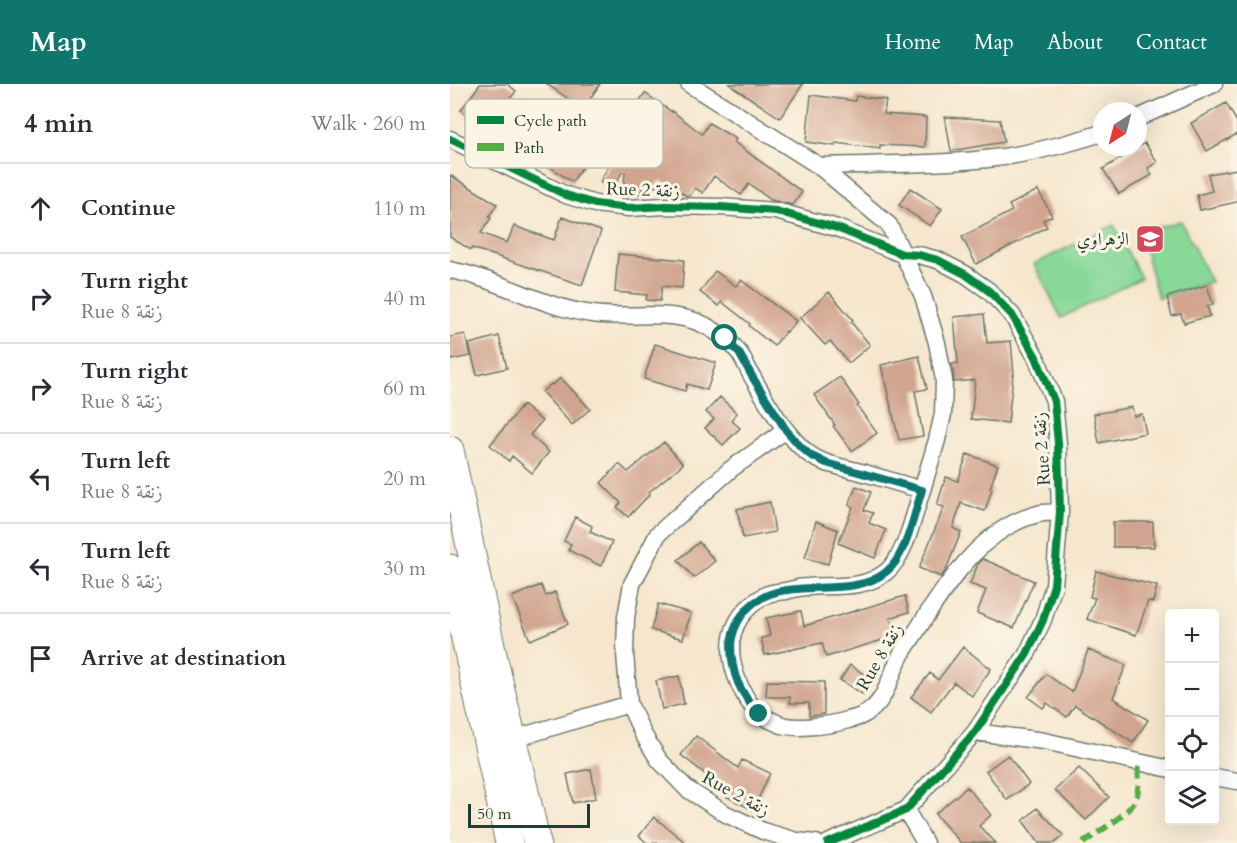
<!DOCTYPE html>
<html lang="en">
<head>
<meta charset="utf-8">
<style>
  body { margin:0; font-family:Cardo,Amiri,serif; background:#f7f7f7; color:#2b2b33 }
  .controls { position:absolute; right:18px; bottom:18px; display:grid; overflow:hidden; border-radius:6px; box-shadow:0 6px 24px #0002 }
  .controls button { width:54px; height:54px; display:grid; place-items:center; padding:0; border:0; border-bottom:2px solid #e1e1e2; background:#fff; color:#2b2b33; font:30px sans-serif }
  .compass { position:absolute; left:643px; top:18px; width:54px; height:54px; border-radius:50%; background:#fff; box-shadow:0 6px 24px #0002; rotate:216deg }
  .scale { position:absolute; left:18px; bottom:15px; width:122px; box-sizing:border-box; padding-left:6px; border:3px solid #1f3d34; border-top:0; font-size:16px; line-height:21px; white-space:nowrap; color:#1f3d34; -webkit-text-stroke:4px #fcf5e5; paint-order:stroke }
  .stop { position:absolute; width:18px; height:18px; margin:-14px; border:4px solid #0f766e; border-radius:50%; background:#fff }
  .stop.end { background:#0f766e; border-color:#fff; box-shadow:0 2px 6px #0008 }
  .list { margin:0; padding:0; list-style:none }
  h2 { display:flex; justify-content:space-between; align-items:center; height:78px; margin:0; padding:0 24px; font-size:26px }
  h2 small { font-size:20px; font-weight:400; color:#7c7c81 }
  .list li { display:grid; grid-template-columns:39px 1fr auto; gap:18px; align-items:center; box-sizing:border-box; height:90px; padding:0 24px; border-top:2px solid #e1e1e2 }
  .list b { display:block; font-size:22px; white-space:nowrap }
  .list p { margin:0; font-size:20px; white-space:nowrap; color:#7c7c81 }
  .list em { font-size:20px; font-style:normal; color:#7c7c81 }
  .icon { flex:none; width:33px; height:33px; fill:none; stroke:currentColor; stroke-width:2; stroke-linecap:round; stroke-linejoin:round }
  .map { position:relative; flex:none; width:787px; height:759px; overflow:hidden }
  header { display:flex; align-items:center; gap:36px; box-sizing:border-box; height:84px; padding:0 30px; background:#0f766e; color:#fff }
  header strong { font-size:28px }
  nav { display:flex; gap:33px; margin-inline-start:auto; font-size:21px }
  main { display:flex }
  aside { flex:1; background:#fff }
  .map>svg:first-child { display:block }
</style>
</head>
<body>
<header>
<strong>Map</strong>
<nav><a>Home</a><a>Map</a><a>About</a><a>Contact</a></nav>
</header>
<main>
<aside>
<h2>4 min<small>Walk · 260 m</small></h2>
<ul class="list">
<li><svg class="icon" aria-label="ahead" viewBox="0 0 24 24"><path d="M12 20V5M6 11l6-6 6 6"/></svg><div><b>Continue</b></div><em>110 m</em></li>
<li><svg class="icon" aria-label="right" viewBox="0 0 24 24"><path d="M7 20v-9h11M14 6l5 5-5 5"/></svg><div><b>Turn right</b><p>Rue 8 زنقة</p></div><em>40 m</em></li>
<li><svg class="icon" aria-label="right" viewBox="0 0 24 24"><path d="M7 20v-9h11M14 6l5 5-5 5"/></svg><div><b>Turn right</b><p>Rue 8 زنقة</p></div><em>60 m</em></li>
<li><svg class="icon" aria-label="left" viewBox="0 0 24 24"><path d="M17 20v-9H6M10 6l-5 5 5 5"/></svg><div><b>Turn left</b><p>Rue 8 زنقة</p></div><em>20 m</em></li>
<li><svg class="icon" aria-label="left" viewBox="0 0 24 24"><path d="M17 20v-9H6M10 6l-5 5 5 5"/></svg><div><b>Turn left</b><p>Rue 8 زنقة</p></div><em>30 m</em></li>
<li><svg class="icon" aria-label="arrive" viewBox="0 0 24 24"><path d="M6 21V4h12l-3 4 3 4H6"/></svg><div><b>Arrive at destination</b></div></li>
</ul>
</aside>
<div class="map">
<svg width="787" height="759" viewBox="0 0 787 759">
  <rect width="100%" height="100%" fill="#fcf5e5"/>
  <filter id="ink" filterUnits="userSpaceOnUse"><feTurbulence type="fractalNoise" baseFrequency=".0167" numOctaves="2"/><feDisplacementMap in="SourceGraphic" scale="12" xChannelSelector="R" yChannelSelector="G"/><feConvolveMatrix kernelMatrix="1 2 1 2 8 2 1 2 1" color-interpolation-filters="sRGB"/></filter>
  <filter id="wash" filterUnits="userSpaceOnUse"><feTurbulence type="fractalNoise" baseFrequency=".008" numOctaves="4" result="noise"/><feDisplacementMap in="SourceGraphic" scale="24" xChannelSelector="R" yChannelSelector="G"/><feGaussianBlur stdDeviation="1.35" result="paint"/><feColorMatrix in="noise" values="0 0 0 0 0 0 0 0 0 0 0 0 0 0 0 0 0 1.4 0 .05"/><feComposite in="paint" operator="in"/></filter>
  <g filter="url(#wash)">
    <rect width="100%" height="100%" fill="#f6e6ce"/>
    <path fill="#88d898" stroke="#548a66" stroke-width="1.5" d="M731,137L761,198L708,214L690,148Z
      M664,141L691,194L611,234L584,180Z"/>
    <g id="blocks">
      <path fill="#d1a48f" d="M30,0H57L66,7L57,19L90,41L91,39L103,47L112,34L149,59L122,98L87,74L91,64L85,62L81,69L63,57L60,62L38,48L11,26Z
        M97,0H150L133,25Z
        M279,0H353L330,34Z
        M195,9L222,28V27L252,50L259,39L286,55L284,58L352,108L343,121L321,116L299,100L291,111L264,92L253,109L245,104L240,112H237L210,96L205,103L196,98L189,110L174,101L175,88H172L163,106L150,98L187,30L182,27Z
        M361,11L405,17L406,12L436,16L434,30L476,33L475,63L430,61V65L386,59L385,62L356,58Z
        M776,19L787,38V50L757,67L741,39Z
        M495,33L550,36L554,58L501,67Z
        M695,59L707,78L698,84L702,91L669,110L653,85Z
        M787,85V118L750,126L747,111L762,107L758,90Z
        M0,91L47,120L39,133L41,134L31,149L57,159L64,142L104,156L112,133L151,147L132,201L22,164L21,166L0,153Z
        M460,104L492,125L480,142L449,121Z
        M588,106L602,132L593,136L597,143L526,180L512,153L562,127L559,121Z
        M168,170L234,176L232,204L212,202L210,217L196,216L197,211L165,208Z
        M265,187L286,202L291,196L346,237L337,248L336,247L324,262L299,242L300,240L272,218L269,222L250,208Z
        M757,201L763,220L757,222L760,232L734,239L731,230L722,232L717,213Z
        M379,208L403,236L401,238L420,261L399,279L380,257L375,261L350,234Z
        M534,230L537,259L561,257L564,291H563L558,339L521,335L525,296L504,298L502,280L508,279L504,233Z
        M15,250L21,272L0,276V253Z
        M49,252L57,284L27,291L19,260Z
        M205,260L266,279L257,306L237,300L235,307L194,295Z
        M469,272L477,305L465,307L473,352L449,356L431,281Z
        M390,293L409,321L407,322L427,349L402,367L383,342L385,341L364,311Z
        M111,294L140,325L122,341L92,308L101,300L102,301Z
        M270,313L287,329L281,336L290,344L273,361L255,344L264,335L256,328Z
        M73,321L92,337L80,351L99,368L82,389L62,372L59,377L40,361Z
        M682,323L684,332L692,330L696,349L649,359L644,330Z
        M214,358L233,380L199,408L200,410L178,433L167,423L171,419L151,399L169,380L178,388Z
        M517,370L548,381L540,404L542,405L535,427L511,419L503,444L511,448L496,486L491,493L469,484L494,423L487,421L496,393L508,397Z
        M406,402L421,408L414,426L423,429L419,439L436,446L425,474L388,459L403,423L399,421Z
        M320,418L325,448L293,454L287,425Z
        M125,433L142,442L140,448L162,458L151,482L118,466L121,460L114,457Z
        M366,437L388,446L378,480L355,474Z
        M663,438H703L704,463H663Z
        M249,458L265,477L244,494L228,476Z
        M533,475L584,497L564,544L527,529L536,506L520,500L528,480Z
        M646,487L707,502L703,518L698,517L686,551L637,535L645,514L640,513Z
        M91,501L96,512L105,508L118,540L80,556L62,513Z
        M455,512L459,528L440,534L446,552L376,573L372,559L315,571L311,554L320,552L316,534L351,527L354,542Z
        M208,520L241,529L233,555L201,546Z
        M513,563L541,585L522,612L504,598L481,628L461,613L480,589L488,596Z
        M638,566L676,581L663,614L698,636L683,659L625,621L617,633L597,619L593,624L578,613L596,590L622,608Z
        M400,581L424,597L414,611L390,596Z
        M229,592L234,620L212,625L206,597Z
        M317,597L374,598V630L359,632V619H340V613H316Z
        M246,652L288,684L292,676L320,689L303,726L275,712L277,707L231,671Z
        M558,671L579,700L557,716L536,687Z
        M629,684L659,713L636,736L605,706Z
        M141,685L146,714L123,719L117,690Z
        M517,703L541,731L529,742L546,759H511L485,730Z
        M587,724L613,751L605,759H589L573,737Z
        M204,733L236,759H197L189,752Z"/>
    </g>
  </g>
  <g filter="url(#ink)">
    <use href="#blocks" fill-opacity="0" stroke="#6a786a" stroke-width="1.5"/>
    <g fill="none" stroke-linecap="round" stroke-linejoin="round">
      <g stroke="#6a786a" stroke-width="19">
        <path id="street" d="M688,34L764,0
          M0,55L116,111L145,120L179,124L215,122L270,123L326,127L387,144L452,170L469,171L488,176L515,190L539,207L562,231L586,273L604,317L608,359L610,428L604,501L593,536L577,570L525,648L456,726L378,759
          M369,82C431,80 493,81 553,73C587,68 620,59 652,49
          M0,186C49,195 93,224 143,230C182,236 228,222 263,246C273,252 283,260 290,270C295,277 298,286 303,294C317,318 337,354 359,370C374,381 393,383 411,388C431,394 451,400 472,406L487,356L493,330L494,296L487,259L473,212L439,141L369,82L239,0
          M336,346L281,385L208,450L182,500L176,533L175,569L179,620L193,650L209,676L237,705L276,730L313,747L347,757L366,759
          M472,406C464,430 456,472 436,488C414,506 384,501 358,503C351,503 343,505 336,507C328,508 320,508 314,512C278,533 274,566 290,602C295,613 301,624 311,631C316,634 322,637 327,639C341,647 382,641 398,636C403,635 410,633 415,630C437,618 440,590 452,569C459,558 467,547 474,535C502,493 535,443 588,430C595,428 603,429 610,428
          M525,648L594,657L720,685
          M63,655L179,620
          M764,693L787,697
          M456,726L475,759"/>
      </g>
      <g stroke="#6a786a" stroke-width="29">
        <path id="primary" d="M0,366L42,567L87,759
          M0,484L59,759"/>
      </g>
      <use href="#street" stroke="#fff" stroke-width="16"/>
      <use href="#primary" stroke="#fff" stroke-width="27"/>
      <path stroke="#52ad45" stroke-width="6" stroke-dasharray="12 6" stroke-linecap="butt" d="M633,759C646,749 678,731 685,717C690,706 688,691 689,679"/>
      <g stroke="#fcf5e5" stroke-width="11">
        <path id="cycleway" d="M0,55L116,111L145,120L179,124L215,122L270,123L326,127L387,144L452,170L469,171L488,176L515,190L539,207L562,231L586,273L604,317L608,359L610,428L604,501L593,536L577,570L525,648L456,726L378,759"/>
      </g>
      <use href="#cycleway" stroke="#00873e" stroke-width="8"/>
    </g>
  </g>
  <g fill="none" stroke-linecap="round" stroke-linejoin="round" filter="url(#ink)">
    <path stroke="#0f766e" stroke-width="8" d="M275,254L289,269L303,294L336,346L350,362L360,371L376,379L472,406C464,430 456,473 436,488C396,520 326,484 292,531C286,540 282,549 281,560C281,590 290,609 309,630"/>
  </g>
  <defs>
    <g id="school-square" transform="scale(1.5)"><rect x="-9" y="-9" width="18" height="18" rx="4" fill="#d1495b" stroke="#fcf5e5"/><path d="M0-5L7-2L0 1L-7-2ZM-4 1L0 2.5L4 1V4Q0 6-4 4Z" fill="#fff"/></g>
  </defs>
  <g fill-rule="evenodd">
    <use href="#school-square" x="700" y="155"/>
  </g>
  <g text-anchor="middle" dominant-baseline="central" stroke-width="6" stroke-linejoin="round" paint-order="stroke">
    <g font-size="18" fill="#1f3d34" stroke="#fcf5e5">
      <text transform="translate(193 106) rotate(2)">Rue 2 زنقة</text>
      <text transform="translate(592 365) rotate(-94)">Rue 2 زنقة</text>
      <text transform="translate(430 573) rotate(-60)">Rue 8 زنقة</text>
      <text transform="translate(286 710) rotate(29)">Rue 2 زنقة</text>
    </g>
    <g font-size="18" fill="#1f3d34" stroke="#fcf5e5" text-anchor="end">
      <text x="679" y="155">الزهراوي</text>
    </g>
  </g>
  <rect x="15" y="15" width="198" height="69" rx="9" fill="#fcf5e5" stroke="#babeb0" stroke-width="1.5"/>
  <rect x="27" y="32" width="27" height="8" fill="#00873e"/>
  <rect x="27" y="59" width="27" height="8" fill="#52ad45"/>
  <g font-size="16" fill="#1f3d34">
    <text x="64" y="42">Cycle path</text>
    <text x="64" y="69">Path</text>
  </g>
</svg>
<div class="controls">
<button>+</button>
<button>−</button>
<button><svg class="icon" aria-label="locate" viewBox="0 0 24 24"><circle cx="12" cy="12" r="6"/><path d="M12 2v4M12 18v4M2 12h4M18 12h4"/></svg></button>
<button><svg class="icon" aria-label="layers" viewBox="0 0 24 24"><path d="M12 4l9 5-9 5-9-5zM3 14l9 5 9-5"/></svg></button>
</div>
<svg class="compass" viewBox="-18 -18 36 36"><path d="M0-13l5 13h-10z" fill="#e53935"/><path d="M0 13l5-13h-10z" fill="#7c7c81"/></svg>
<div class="scale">50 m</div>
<div class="stop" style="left:275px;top:254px"></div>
<div class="stop end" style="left:309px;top:630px"></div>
</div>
</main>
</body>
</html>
